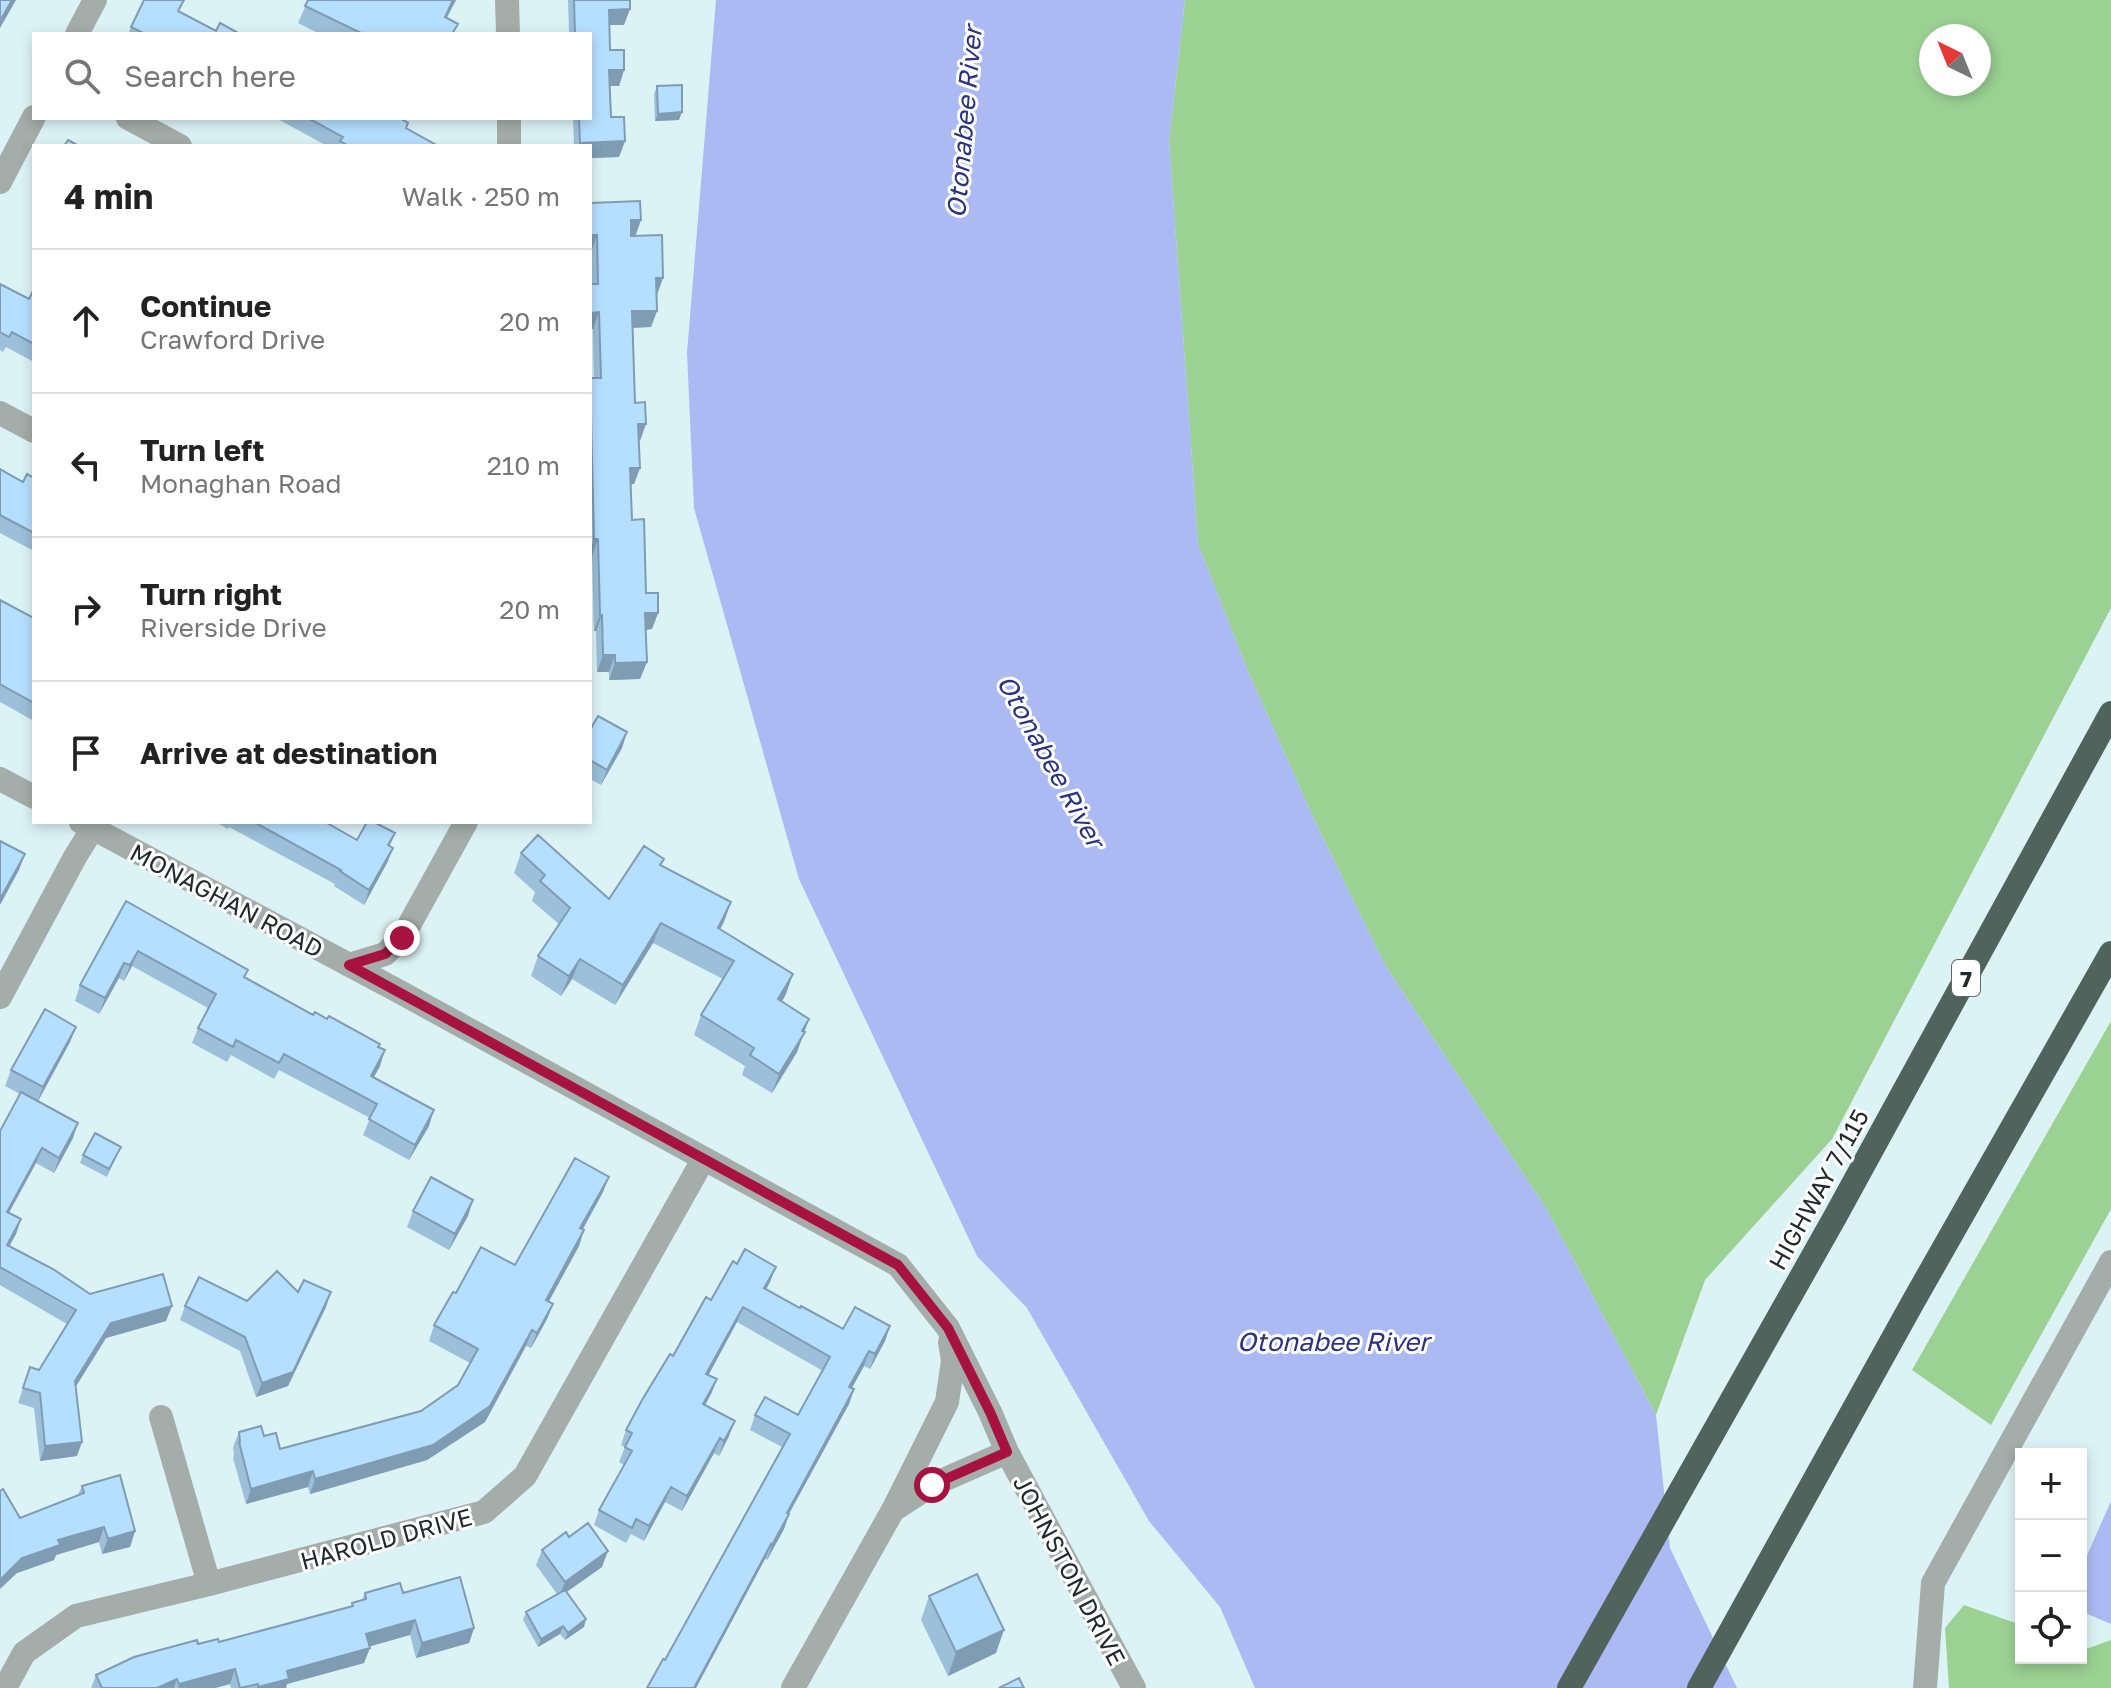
<!DOCTYPE html>
<html lang="en">
<head>
<meta charset="utf-8">
<style>
  body { margin:0; font-family:"Golos Text",sans-serif; background:#f2f2f2; color:#222 }
  .controls { position:absolute; right:24px; bottom:24px; display:grid; overflow:hidden; border-radius:0px; box-shadow:0 4px 12px #0003 }
  .controls button { width:72px; height:72px; display:grid; place-items:center; padding:0; border:0; border-bottom:2px solid #e0e0e0; background:#fff; color:#222; font:40px sans-serif }
  .compass { position:absolute; left:1919px; top:24px; width:72px; height:72px; border-radius:50%; background:#fff; box-shadow:0 4px 12px #0003; rotate:317deg }
  .stop { position:absolute; width:24px; height:24px; margin:-18px; border:6px solid #a81240; border-radius:50%; background:#fff }
  .stop.end { background:#a81240; border-color:#fff; box-shadow:0 2px 8px #0008 }
  .list { margin:0; padding:0; list-style:none }
  h2 { display:flex; justify-content:space-between; align-items:center; height:104px; margin:0; padding:0 32px; font-size:34px }
  h2 small { font-size:26px; font-weight:400; color:#767676 }
  .list li { display:grid; grid-template-columns:52px 1fr auto; gap:24px; align-items:center; box-sizing:border-box; height:144px; padding:0 32px; border-top:2px solid #e0e0e0 }
  .list b { display:block; font-size:30px; white-space:nowrap }
  .list p { margin:0; font-size:26px; white-space:nowrap; color:#767676 }
  .list em { font-size:26px; font-style:normal; color:#767676 }
  .icon { flex:none; width:44px; height:44px; fill:none; stroke:currentColor; stroke-width:2; stroke-linecap:round; stroke-linejoin:round }
  .map { position:relative; flex:none; width:2111px; height:1688px; overflow:hidden }
  .search { position:absolute; background:#fff; box-shadow:0 4px 12px #0003; left:32px; top:32px; width:560px; height:88px; display:flex; align-items:center; gap:20px; box-sizing:border-box; padding:0 28px; border-radius:0px; color:#767676; font-size:30px }
  .panel { position:absolute; background:#fff; box-shadow:0 4px 12px #0003; left:32px; top:144px; width:560px; height:680px; border-radius:0px }
  .map>svg:first-child { display:block }
</style>
</head>
<body>
<div class="map">
<svg width="2111" height="1688" viewBox="0 0 2111 1688">
  <rect width="100%" height="100%" fill="#dcf3f6"/>
  <path fill="#9bd193" fill-rule="evenodd" d="M1185,0H2111V608L1832,1139L1705,1280L1656,1415L1547,1210L1385,965L1318,828L1249,674L1198,544L1169,141ZM1931,36H1979V84H1931Z
    M2111,1021V1209L1991,1425L1912,1370Z
    M1964,1605L2021,1625V1658H2081V1646L2089,1648L2111,1640V1688H1949L1945,1628Z"/>
  <path fill="#abbaf2" d="M716,0H1185L1169,141L1198,544L1249,674L1318,828L1385,965L1547,1210L1656,1415L1670,1548L1737,1688H1255L1220,1607L1149,1521L1027,1308L977,1256L799,879L694,508L687,353Z
    M2111,1501V1624L2085,1613L2081,1569Z"/>
  <g fill="none" stroke-linecap="round" stroke-linejoin="round">
    <path stroke="#a4adaa" stroke-width="24" d="M507,0L508,34
      M128,118L180,146
      M509,118V146
      M0,413L34,431
      M349,965L385,954L402,938L466,822
      M0,997L75,857L93,828
      M161,1417L209,1584
      M5,1688L24,1653L76,1616L209,1584L484,1512L525,1476L703,1160"/>
    <path stroke="#a4adaa" stroke-width="24" d="M77,34L95,0
      M0,182L34,117
      M0,779L34,797
      M81,822L400,992L898,1265L948,1328L990,1412L1007,1452L1134,1688
      M895,1509L932,1485L1007,1452
      M793,1688L893,1510L947,1402L953,1361L950,1342
      M1925,1688L1933,1583L2111,1262"/>
    <path stroke="#50635d" stroke-width="24" d="M1569,1688L1835,1217L2111,713
      M1699,1688L1913,1302L2111,953"/>
  </g>
  <path fill="#9cc0da" d="M308,0H456L447,18L454,34H320L298,23Z
    M568,0H630L624,25H610V50L624,70L619,86H610L611,117L625,141L619,157L590,158V146H574L573,118H590V34H569Z
    M180,12L216,31L240,34H128L131,27Z
    M657,86L679,120L655,121L654,94Z
    M276,118H400L408,123L406,129L438,146H327Z
    M590,203L641,220L635,236L657,295V311L651,327L632,328L635,403L640,441H639L640,468L634,484H631L632,520L646,593L658,613L652,629L646,630L647,662L640,679L609,680V672H597L596,631H594L592,556H590V378H594Z
    M0,284L29,299L34,289V362L6,347L3,352L0,350Z
    M0,469L23,482L34,478V551L0,533Z
    M0,600L34,618V721L0,702Z
    M590,730L627,732L622,748L601,785L590,779Z
    M215,822H325L357,840L395,833L390,846L393,848L387,863L364,905L334,886L335,884L229,827L228,829Z
    M521,853L609,899L661,866L731,902L720,929L786,994L782,1002L809,1019L797,1052L772,1093L742,1075L745,1066L694,1035L701,1015L723,979L653,943L615,1005L572,979L561,996L531,976L538,956L559,924L532,901L535,892L514,873Z
    M126,901L245,978L313,1015L379,1047L380,1066L374,1077L429,1126L409,1160L363,1135L370,1118L279,1070L274,1079L231,1055L227,1062L192,1043L198,1028L208,1008L132,966L124,981L119,978L99,1014L75,1001L80,985Z
    M76,1027L70,1042L38,1101L73,1138L54,1173L36,1163L9,1213L21,1219L16,1234L9,1246L90,1294L166,1321L106,1338L76,1386L77,1456L40,1461L34,1408L18,1403L30,1367L39,1370L67,1324L0,1285V1131L20,1094L5,1086L11,1070Z
    M121,1147L107,1177L80,1163L83,1155Z
    M603,1192L583,1229L579,1246L548,1301L553,1304L547,1319L531,1348L526,1346L485,1422L427,1460L310,1494L308,1487L246,1504L233,1458L234,1454L233,1447L239,1432L264,1436L280,1449L421,1411L458,1385L470,1363L429,1341L434,1325L456,1293L515,1265Z
    M413,1211L468,1216L449,1250L407,1227Z
    M770,1282L766,1289L800,1308L843,1329L890,1326L885,1341L870,1369L864,1366L852,1388L854,1389L849,1404L789,1514L784,1529L767,1560L765,1559L696,1688H647L665,1660L782,1447L750,1430L755,1415H798L823,1371L737,1322L708,1375L717,1379L711,1394L705,1405L729,1436L719,1456L714,1453L682,1511L665,1502L644,1541L631,1534L626,1543L594,1525L599,1510L624,1465L619,1462L625,1447L621,1445L626,1430L711,1300Z
    M298,1292L326,1307L288,1386L256,1397L240,1351L180,1320L185,1306L247,1301Z
    M82,1486L135,1531L130,1547L102,1554L99,1542L56,1555L54,1560L17,1573L20,1518L78,1495Z
    M569,1537L602,1567L567,1592L584,1627L565,1640L560,1634L538,1647L523,1620L526,1612L557,1594L536,1565L542,1550Z
    M365,1593H403L474,1628L469,1643L416,1658L410,1635L369,1646L364,1663L287,1684L286,1688H231L230,1684L215,1688H91L96,1675L198,1644L219,1642L351,1607L352,1603L362,1600Z
    M929,1596L996,1653L948,1676L921,1620Z"/>
  <path fill="#7f9cb2" d="M12,0H16L0,28V21Z
    M453,0H456L438,33L445,17Z
    M630,9L624,25H603L609,10Z
    M609,70H624L619,86H604Z
    M682,112L679,120L655,121L658,114Z
    M625,141L619,157L590,158V146H579L580,143Z
    M631,220H641L635,237H625Z
    M590,235H597L591,252H590Z
    M656,278H663L657,295H650Z
    M632,311H657L651,327L626,328Z
    M599,312L593,329H590V313Z
    M638,424H646L640,441H632Z
    M630,468H640L634,484L624,485Z
    M594,539H598L592,556H590V550Z
    M645,613H658L652,629L639,630Z
    M600,615H602L596,631H594Z
    M603,655H615L609,672H597Z
    M647,662L640,679L609,680L615,663Z
    M627,732L622,748L601,785L607,770Z
    M393,848L387,863L364,905L369,890Z
    M25,854L19,870L0,905V899Z
    M731,902L724,922L710,948L718,928Z
    M661,923L653,943L615,1005L623,985Z
    M138,951L132,966L124,981L130,965Z
    M580,959L572,979L561,996L569,976Z
    M124,963L119,978L99,1014L105,998Z
    M793,974L786,994L771,1019L778,999Z
    M809,1019L797,1052L772,1093L779,1074Z
    M76,1027L70,1042L37,1103L43,1087Z
    M385,1050L380,1066L366,1091L371,1076Z
    M434,1110L429,1126L409,1160L415,1145Z
    M78,1123L73,1138L54,1173L59,1158Z
    M42,1148L36,1163L1,1227L7,1212Z
    M609,1177L603,1192L575,1243L580,1228Z
    M473,1200L468,1216L449,1250L455,1234Z
    M21,1219L16,1234L2,1260L7,1245Z
    M584,1230L579,1246L541,1316L546,1300Z
    M776,1267L770,1282L759,1303L764,1288Z
    M331,1292L326,1307L288,1386L256,1397L262,1383Z
    M553,1304L547,1319L531,1348L537,1333Z
    M172,1306L166,1321L106,1338L70,1396L75,1381L111,1323Z
    M743,1307L737,1322L701,1389L706,1374Z
    M890,1326L885,1341L870,1369L875,1354Z
    M532,1330L526,1346L485,1422L427,1460L310,1494L315,1479L433,1445Z
    M869,1351L864,1366L844,1402L849,1387Z
    M717,1379L711,1394L698,1418L703,1404Z
    M854,1389L849,1404L781,1528L787,1513Z
    M735,1421L729,1436L719,1456L724,1441Z
    M720,1438L714,1453L682,1511L687,1496Z
    M82,1442L77,1456L40,1461L45,1446Z
    M313,1471L308,1487L246,1504L251,1489Z
    M671,1487L665,1502L644,1541L649,1526Z
    M789,1514L784,1529L767,1560L772,1545Z
    M104,1527L99,1542L56,1555L54,1560L17,1573L0,1589V1580L22,1558L58,1540Z
    M135,1531L130,1547L102,1554L108,1539Z
    M771,1544L765,1559L696,1688H694Z
    M608,1551L602,1567L559,1597L565,1582Z
    M586,1619L584,1627L565,1640L568,1633Z
    M415,1620L410,1635L361,1649L366,1634Z
    M563,1626L560,1634L538,1647L541,1639Z
    M474,1628L469,1643L416,1658L422,1643Z
    M1004,1630L996,1653L948,1676L956,1652Z
    M370,1648L364,1663L287,1684L286,1688H258L287,1671Z
    M235,1669L230,1684L215,1688H178L179,1684Z
    M177,1679L174,1688H157Z"/>
  <path fill="#b5dffe" stroke="#7f9cb2" stroke-width="2" d="M0,0H12L0,21Z
    M144,0H184L178,11L216,31L220,23L240,34H145L131,27Z
    M308,0H453L445,17L458,24L452,34H363L305,6Z
    M574,0H630V9L609,10L610,50H624V70H609L611,117H624L625,141L580,143L579,118H590V34H575Z
    M682,85V112L658,114L657,86Z
    M308,118H400L408,123L406,128L438,146H349L340,141L343,137Z
    M68,140L79,146H64Z
    M640,201L641,220H631V236L662,235L663,278H656L657,311H632L635,403L645,402L646,424H638L640,468H630L632,520L644,519L646,593H658V613H645L647,662L615,663V655H603L602,615H600L598,539H594L590,378H601L599,312L590,313V284H598L597,235H590V203Z
    M0,284L29,299L34,289V344L12,332L9,337L0,332Z
    M0,469L23,482L27,474L34,478V533L0,515Z
    M0,600L34,618V703L0,684Z
    M598,716L627,732L607,770L590,760V730Z
    M254,822H325L357,840L367,822H374L395,833L388,845L393,848L369,890L340,871L341,870Z
    M538,835L609,899L644,846L664,859L660,865L731,902L718,928L793,974L778,999L809,1019L802,1031L805,1032L779,1074L750,1055L754,1048L701,1015L734,961L661,923L623,985L580,959L569,976L538,956L570,908L540,881L545,875L521,853Z
    M0,841L25,854L0,899Z
    M126,901L248,970L244,977L313,1015L315,1012L327,1019L329,1016L380,1044L378,1047L385,1050L371,1076L434,1110L415,1145L369,1119L377,1104L284,1054L279,1063L236,1040L233,1047L198,1028L216,994L138,951L130,965L124,963L105,998L80,985Z
    M45,1009L76,1027L43,1087L11,1070Z
    M21,1092L78,1123L59,1158L42,1148L7,1212L21,1219L7,1245L53,1269L90,1294L163,1274L172,1306L111,1323L75,1381L82,1442L45,1446L40,1393L23,1388L30,1367L39,1370L76,1310L0,1267V1131Z
    M95,1133L121,1147L109,1169L83,1155Z
    M575,1158L609,1177L580,1228L584,1230L546,1300L553,1304L537,1333L532,1330L490,1406L433,1445L315,1479L313,1471L251,1489L239,1442H240L239,1432L261,1426L264,1436L276,1433L280,1449L421,1411L458,1385L478,1349L434,1325L453,1292L456,1293L481,1247L515,1265Z
    M431,1177L473,1200L455,1234L413,1211Z
    M745,1249L776,1267L764,1288L800,1308L801,1306L843,1329L855,1307L890,1326L875,1354L869,1351L849,1387L854,1389L787,1513L789,1514L772,1545L771,1544L694,1688H647L663,1659L665,1660L790,1434L755,1415L765,1397L798,1415L830,1357L743,1307L706,1374L717,1379L703,1404L735,1421L724,1441L720,1438L687,1496L671,1487L649,1526L636,1519L632,1528L599,1510L632,1451L625,1447L632,1433L626,1430L642,1400L670,1354L673,1356L706,1297L711,1300L733,1261L737,1264Z
    M277,1271L298,1292L304,1280L331,1292L293,1372L262,1383L245,1337L185,1306L199,1277L247,1301Z
    M120,1475L135,1531L108,1539L104,1527L58,1540L60,1545L22,1558L0,1580V1491L3,1489L20,1518L84,1493L82,1486Z
    M588,1523L608,1551L565,1582L542,1550L566,1532L569,1537Z
    M977,1574L1004,1630L956,1652L929,1596Z
    M460,1577L474,1628L422,1643L415,1620L366,1634L370,1648L287,1671L289,1679L258,1687V1684L240,1688L235,1669L179,1684L177,1679L157,1688H102L96,1675L134,1657L197,1640L198,1644L218,1639L219,1642L353,1606L352,1603L366,1599L365,1593L400,1583L403,1593Z
    M565,1590L586,1619L568,1633L563,1626L541,1639L526,1612Z
    M1019,1678L1024,1688H999Z"/>
  <g fill="none" stroke-linecap="round" stroke-linejoin="round">
    <path stroke="#a81240" stroke-width="10" d="M402,938L385,954L349,965L898,1265L948,1328L990,1412L1007,1452L932,1485"/>
  </g>
  <g text-anchor="middle" dominant-baseline="central" stroke-width="6" stroke-linejoin="round" paint-order="stroke">
    <rect fill="#fff" stroke="#646a6b" stroke-width="2" x="1952" y="960" width="28" height="36" rx="6"/>
    <g font-size="22" font-weight="bold" fill="#222a2c">
      <text x="1966" y="978">7</text>
    </g>
    <g font-size="24" fill="#222a2c" stroke="#fff">
      <text transform="translate(227 900) rotate(28)">MONAGHAN ROAD</text>
      <text transform="translate(1818 1189) rotate(-61)">HIGHWAY 7/115</text>
      <text transform="translate(386 1538) rotate(-15)">HAROLD DRIVE</text>
      <text transform="translate(1070 1570) rotate(62)">JOHNSTON DRIVE</text>
    </g>
    <g font-size="26" font-style="italic" fill="#2a3383" stroke="#fff">
      <text transform="translate(964 122) rotate(-85)">Otonabee River</text>
      <text transform="translate(1051 761) rotate(61)">Otonabee River</text>
      <text x="1333" y="1341">Otonabee River</text>
    </g>
  </g>
</svg>
<div class="controls">
<button>+</button>
<button>−</button>
<button><svg class="icon" aria-label="locate" viewBox="0 0 24 24"><circle cx="12" cy="12" r="6"/><path d="M12 2v4M12 18v4M2 12h4M18 12h4"/></svg></button>
</div>
<svg class="compass" viewBox="-18 -18 36 36"><path d="M0-13l5 13h-10z" fill="#e53935"/><path d="M0 13l5-13h-10z" fill="#767676"/></svg>
<div class="stop" style="left:932px;top:1485px"></div>
<div class="stop end" style="left:402px;top:938px"></div>
<div class="search"><svg class="icon" aria-label="search" viewBox="0 0 24 24"><circle cx="10" cy="10" r="6"/><path d="M15 15l6 6"/></svg>Search here</div>
<section class="panel">
<h2>4 min<small>Walk · 250 m</small></h2>
<ul class="list">
<li><svg class="icon" aria-label="ahead" viewBox="0 0 24 24"><path d="M12 20V5M6 11l6-6 6 6"/></svg><div><b>Continue</b><p>Crawford Drive</p></div><em>20 m</em></li>
<li><svg class="icon" aria-label="left" viewBox="0 0 24 24"><path d="M17 20v-9H6M10 6l-5 5 5 5"/></svg><div><b>Turn left</b><p>Monaghan Road</p></div><em>210 m</em></li>
<li><svg class="icon" aria-label="right" viewBox="0 0 24 24"><path d="M7 20v-9h11M14 6l5 5-5 5"/></svg><div><b>Turn right</b><p>Riverside Drive</p></div><em>20 m</em></li>
<li><svg class="icon" aria-label="arrive" viewBox="0 0 24 24"><path d="M6 21V4h12l-3 4 3 4H6"/></svg><div><b>Arrive at destination</b></div></li>
</ul>
</section>
</div>
</body>
</html>
